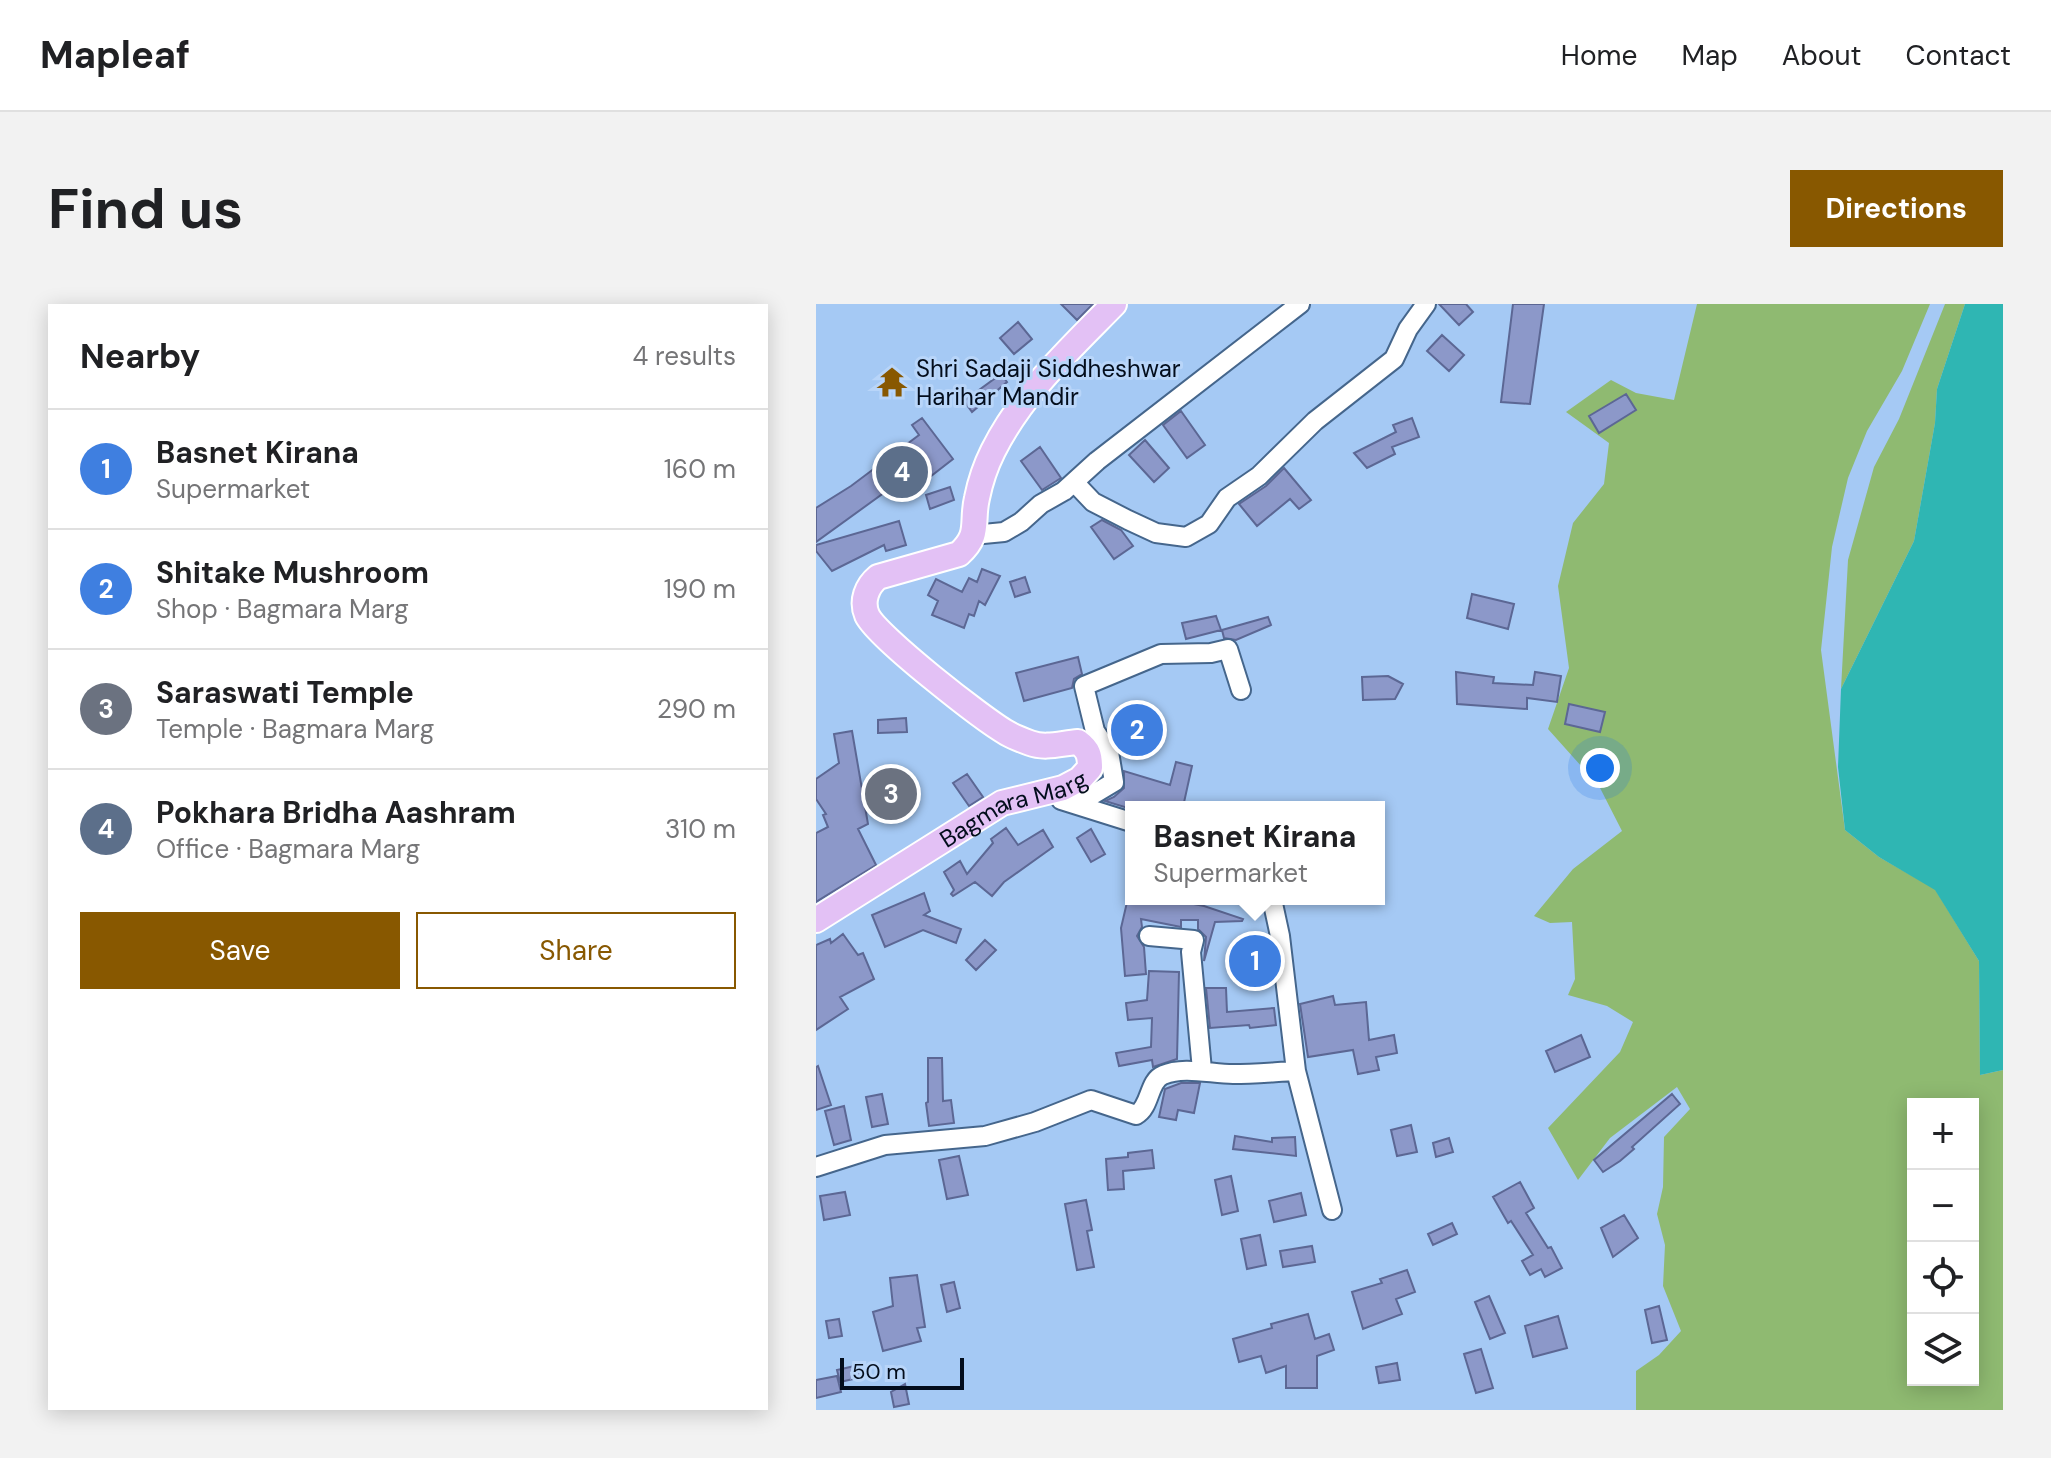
<!DOCTYPE html>
<html lang="en">
<head>
<meta charset="utf-8">
<style>
  body { margin:0; font-family:"DM Sans",sans-serif; background:#f2f2f2; color:#202124 }
  .controls { position:absolute; right:24px; bottom:24px; display:grid; overflow:hidden; border-radius:0px; box-shadow:0 4px 20px #0003 }
  .controls button { width:72px; height:72px; display:grid; place-items:center; padding:0; border:0; border-bottom:2px solid #e0e0e0; background:#fff; color:#202124; font:40px sans-serif }
  .scale { position:absolute; left:24px; bottom:20px; width:124px; box-sizing:border-box; padding-left:8px; border:4px solid #030d1c; border-top:0; font-size:22px; line-height:28px; white-space:nowrap; color:#030d1c; -webkit-text-stroke:6px #b8d5f9; paint-order:stroke }
  .you { position:absolute; left:784px; top:464px; width:28px; height:28px; margin:-20px; border:6px solid #fff; border-radius:50%; background:#1a73e8; box-shadow:0 0 0 12px #1a73e833 }
  .badge { display:grid; place-items:center; width:52px; height:52px; border-radius:50%; background:#885800; color:#fff; font-size:26px; font-weight:700 }
  .pin { position:absolute; translate:-50% -50%; border:4px solid #fff; box-shadow:0 2px 8px #0006 }
  .popup { position:absolute; left:309px; top:497px; width:260px; height:104px; box-sizing:border-box; display:grid; place-content:center; border-radius:0px; background:#fff; filter:drop-shadow(0 2px 6px #0005); font-size:26px; white-space:nowrap; color:#757577 }
  .popup b { font-size:30px; color:#202124 }
  .popup::after { content:''; position:absolute; left:50%; top:100%; margin-left:-16px; border:16px solid transparent; border-top-color:#fff }
  .list { margin:0; padding:0; list-style:none }
  h2 { display:flex; justify-content:space-between; align-items:center; height:104px; margin:0; padding:0 32px; font-size:34px }
  h2 small { font-size:26px; font-weight:400; color:#757577 }
  .list li { display:grid; grid-template-columns:52px 1fr auto; gap:24px; align-items:center; box-sizing:border-box; height:120px; padding:0 32px; border-top:2px solid #e0e0e0 }
  .list b { display:block; font-size:30px; white-space:nowrap }
  .list p { margin:0; font-size:26px; white-space:nowrap; color:#757577 }
  .list em { font-size:26px; font-style:normal; color:#757577 }
  .actions { display:flex; gap:16px; padding:24px 32px }
  .actions a { flex:1; padding:18px 0; border:2px solid #885800; border-radius:0px; text-align:center; font-size:28px; color:#885800 }
  .actions .main { background:#885800; color:#fff }
  .icon { flex:none; width:44px; height:44px; fill:none; stroke:currentColor; stroke-width:2; stroke-linecap:round; stroke-linejoin:round }
  .map { position:relative; flex:none; width:1187px; height:1106px; overflow:hidden; border-radius:0px }
  header { display:flex; align-items:center; gap:48px; box-sizing:border-box; height:112px; padding:0 40px; background:#fff; border-bottom:2px solid #e0e0e0 }
  header strong { font-size:38px }
  nav { display:flex; gap:44px; margin-inline-start:auto; font-size:28px }
  .intro { display:flex; align-items:center; justify-content:space-between; box-sizing:border-box; height:192px; padding:0 48px }
  h1 { margin:0; font-size:56px }
  .button { padding:20px 36px; border-radius:0px; background:#885800; color:#fff; font-size:28px; font-weight:700 }
  main { display:flex; gap:48px; padding:0 48px }
  aside { flex:1; background:#fff; border-radius:0px; box-shadow:0 4px 20px #0003 }
  .map>svg:first-child { display:block }
</style>
</head>
<body>
<header>
<strong>Mapleaf</strong>
<nav><a>Home</a><a>Map</a><a>About</a><a>Contact</a></nav>
</header>
<div class="intro"><h1>Find us</h1><a class="button">Directions</a></div>
<main>
<aside>
<h2>Nearby<small>4 results</small></h2>
<ul class="list">
<li><span class="badge" style="background:#3f7fe0">1</span><div><b>Basnet Kirana</b><p>Supermarket</p></div><em>160 m</em></li>
<li><span class="badge" style="background:#3f7fe0">2</span><div><b>Shitake Mushroom</b><p>Shop · Bagmara Marg</p></div><em>190 m</em></li>
<li><span class="badge" style="background:#6b7280">3</span><div><b>Saraswati Temple</b><p>Temple · Bagmara Marg</p></div><em>290 m</em></li>
<li><span class="badge" style="background:#5c6f8a">4</span><div><b>Pokhara Bridha Aashram</b><p>Office · Bagmara Marg</p></div><em>310 m</em></li>
</ul>
<div class="actions"><a class="main">Save</a><a>Share</a></div>
</aside>
<div class="map">
<svg width="1187" height="1106" viewBox="0 0 1187 1106">
  <rect width="100%" height="100%" fill="#a5c9f4"/>
  <path fill="#8fba71" fill-rule="evenodd" d="M881,0H1114L1086,67L1051,127L1032,174L1016,243L1005,346L1029,526L1063,553L1119,585L1163,657L1164,771L1187,766V1106H820V1067L843,1051L865,1027L847,982L849,941L841,910L847,883L848,833L874,805L861,783L794,834L762,876L732,824L804,748L817,718L791,702L752,691L759,675L756,618L734,619L718,612L757,565L806,527L783,482L732,425L753,364L742,282L757,219L788,180L793,139L750,108L795,76L820,89L858,96ZM1097,800H1157V1076H1097Z
    M1129,0H1149L1121,85L1119,119L1098,237L1025,385L1032,256L1058,163L1083,115Z"/>
  <path fill="#2fb6b3" d="M1149,0H1187V766L1164,771L1163,657L1119,586L1063,553L1029,526L1022,463L1025,385L1098,237L1119,119L1121,85Z"/>
  <path fill="#8c98c9" stroke="#5c6794" stroke-width="2" d="M245,0H277L261,16Z
    M623,0H650L657,8L643,21Z
    M697,0H728L714,100L685,98Z
    M202,18L216,35L198,50L184,34Z
    M626,31L648,51L633,67L611,47Z
    M185,70L191,78L156,108L148,97Z
    M810,90L820,106L783,129L773,112Z
    M365,107L389,141L371,154L347,121Z
    M106,114L137,155L101,183L94,170L0,238V204L35,182L103,131L96,121Z
    M596,114L603,133L576,143L579,150L551,164L538,149L580,128L577,121Z
    M329,136L353,164L338,178L313,151Z
    M224,143L245,174L226,186L205,157Z
    M468,164L495,196L483,205L474,195L441,222L423,200L450,182Z
    M134,183L138,196L114,205L110,191Z
    M286,216L305,226L317,242L298,255L275,223Z
    M83,217L90,241L70,247L68,241L16,267L0,247V241Z
    M166,265L184,272L169,301L163,297L158,312L153,310L148,324L116,311L122,297L112,291L120,275L146,288L153,274L161,278Z
    M209,273L214,288L199,293L194,278Z
    M656,290L698,300L692,325L651,314Z
    M400,312L405,326L370,335L366,319Z
    M452,313L455,321L420,336L408,334L406,326Z
    M262,353L266,370L258,375L256,384L208,397L200,369Z
    M640,368L678,373L677,379L717,381L719,368L745,372L741,398L711,394V405L641,400Z
    M572,372L587,380L579,395L547,396L546,373Z
    M753,400L789,408L784,428L749,420Z
    M90,414L91,428L62,429V416Z
    M36,427L52,520L42,525L60,561L0,598V529L12,523L7,511L10,510L0,495V475L23,459L18,430Z
    M360,458L376,462L367,503H315V505L289,497L298,493L308,484V467L354,481Z
    M151,470L167,493L153,502L137,479Z
    M190,524L202,541L227,526L237,543L188,578L176,592L159,578L137,592L135,590L138,586L128,568L144,557L151,570L177,539L175,535Z
    M275,525L289,550L275,558L261,534Z
    M315,581V595H352L388,602L427,615L426,617L399,618L388,657L390,633L382,625V616H365V623L325,615L326,623L321,632L328,643L330,670L309,672L305,624Z
    M108,589L114,607L108,611L145,625L140,639L107,626L69,643L56,611Z
    M27,630L42,651L47,649L58,675L24,693L32,705L0,726V641L14,635L15,639Z
    M169,636L180,646L160,666L150,656Z
    M450,649L454,675L419,678L417,651Z
    M333,667L363,668L361,755L337,763L336,756L303,762L300,749L335,743L336,714L312,716L310,699L331,696Z
    M390,684H410L411,708L458,704L460,721L434,724L433,721L394,724Z
    M517,692L519,701L550,698L553,736L578,731L581,749L560,753L563,766L542,770L537,746L492,753L484,700Z
    M765,731L774,753L739,768L730,747Z
    M112,754H126L127,797L135,796L138,819L113,822L110,799L112,798Z
    M2,762L15,801L0,806V763Z
    M365,779H384L378,809L362,806L360,816L343,813L349,785Z
    M66,790L72,820L56,823L50,793Z
    M856,790L864,800L816,843L818,845L804,857L787,868L778,856Z
    M28,802L35,836L18,841L9,807Z
    M595,821L601,848L581,852L575,826Z
    M419,832L456,838V834L479,833L480,852L417,845Z
    M633,834L637,848L620,853L617,839Z
    M336,846L338,864L307,867L308,885L292,886L290,855L312,853V849Z
    M143,852L152,891L131,895L123,856Z
    M415,872L422,907L406,911L399,876Z
    M704,878L718,904L710,909L732,944L735,943L746,964L729,973L725,965L714,971L706,957L717,951L695,917L692,919L677,893Z
    M29,888L34,911L8,916L4,892Z
    M485,889L490,911L458,918L453,897Z
    M270,896L276,926L271,927L278,963L261,966L249,900Z
    M808,911L822,934L797,953L785,924Z
    M636,919L641,930L617,941L612,930Z
    M444,931L450,961L431,965L425,935Z
    M496,942L499,958L467,963L464,947Z
    M591,966L599,988L580,995L586,1010L547,1025L536,988L566,979L564,975Z
    M101,971L109,1023L101,1024L105,1037L67,1047L57,1008L77,1002L74,974Z
    M138,978L144,1004L131,1008L125,981Z
    M673,992L689,1029L674,1035L659,998Z
    M843,1002L851,1036L836,1039L829,1006Z
    M492,1010L499,1035L513,1030L518,1046L501,1052V1084H470V1062L450,1069L445,1052L423,1058L417,1035L456,1024L455,1020Z
    M742,1012L751,1044L717,1053L709,1022Z
    M23,1015L26,1032L13,1034L10,1017Z
    M665,1045L677,1084L660,1089L648,1050Z
    M581,1059L584,1076L563,1079L560,1063Z
    M43,1061L46,1073L24,1078L21,1066Z
    M21,1072L25,1088L0,1094V1076Z
    M89,1080L93,1100L78,1103L75,1088Z"/>
  <g fill="none" stroke-linecap="round" stroke-linejoin="round">
    <g stroke="#45668c" stroke-width="22">
      <path id="minor" d="M258,178L277,198L312,216L340,229L370,233L393,220L411,194L443,172L499,117L578,55L592,25L610,0
        M157,231L188,228L205,218L225,200L248,187L281,157L484,0
        M236,490H278L298,478L293,448L279,427L268,382L345,350L395,349L412,345L425,386
        M245,496L315,518
        M456,595L464,632L480,767L516,906
        M333,632L378,636L375,648L386,766
        M0,863L69,841L169,832L219,818L275,796L320,811C335,803 332,777 347,771C368,762 395,770 417,770C438,770 459,768 480,767"/>
    </g>
    <g stroke="#fff" stroke-width="28">
      <g id="major">
        <path id="s1" d="M0,616L186,499L247,484L264,475L274,464C274,452 273,446 262,438C246,439 230,445 214,439C206,436 198,433 191,429C168,416 60,332 51,311C45,297 51,282 62,273L143,250C165,230 155,219 161,194C164,179 170,161 177,147C206,89 253,46 298,0"/>
      </g>
    </g>
    <use href="#minor" stroke="#fff" stroke-width="18"/>
    <use href="#major" stroke="#e3c1f5" stroke-width="24"/>
  </g>
  <defs>
    <g id="temple-bare" transform="scale(2.4)"><path d="M0-6L5-2H3V0L6.5 2.5H4V6H1.5V3h-3V6H-4V2.5H-6.5L-3 0V-2H-5Z" fill="#885800" stroke="#b8d5f9" stroke-width="2.5" paint-order="stroke"/></g>
  </defs>
  <g fill-rule="evenodd">
    <use href="#temple-bare" x="76" y="78"/>
  </g>
  <g text-anchor="middle" dominant-baseline="central" stroke-width="6" stroke-linejoin="round" paint-order="stroke">
    <g font-size="24" fill="#030d1c" stroke="#b8d5f9" text-anchor="start">
      <text x="100" y="64">Shri Sadaji Siddheshwar<tspan x="100" dy="28">Harihar Mandir</tspan></text>
    </g>
    <g font-size="24" fill="#030d1c" stroke="#b8d5f9">
      <text stroke="none"><textPath href="#s1" startOffset="228">Bagmara Marg</textPath></text>
    </g>
  </g>
</svg>
<div class="controls">
<button>+</button>
<button>−</button>
<button><svg class="icon" aria-label="locate" viewBox="0 0 24 24"><circle cx="12" cy="12" r="6"/><path d="M12 2v4M12 18v4M2 12h4M18 12h4"/></svg></button>
<button><svg class="icon" aria-label="layers" viewBox="0 0 24 24"><path d="M12 4l9 5-9 5-9-5zM3 14l9 5 9-5"/></svg></button>
</div>
<div class="scale">50 m</div>
<div class="you"></div>
<div class="pin badge" style="left:439px;top:657px;background:#3f7fe0">1</div>
<div class="popup"><b>Basnet Kirana</b>Supermarket</div>
<div class="pin badge" style="left:321px;top:426px;background:#3f7fe0">2</div>
<div class="pin badge" style="left:75px;top:490px;background:#6b7280">3</div>
<div class="pin badge" style="left:86px;top:168px;background:#5c6f8a">4</div>
</div>
</main>
</body>
</html>
